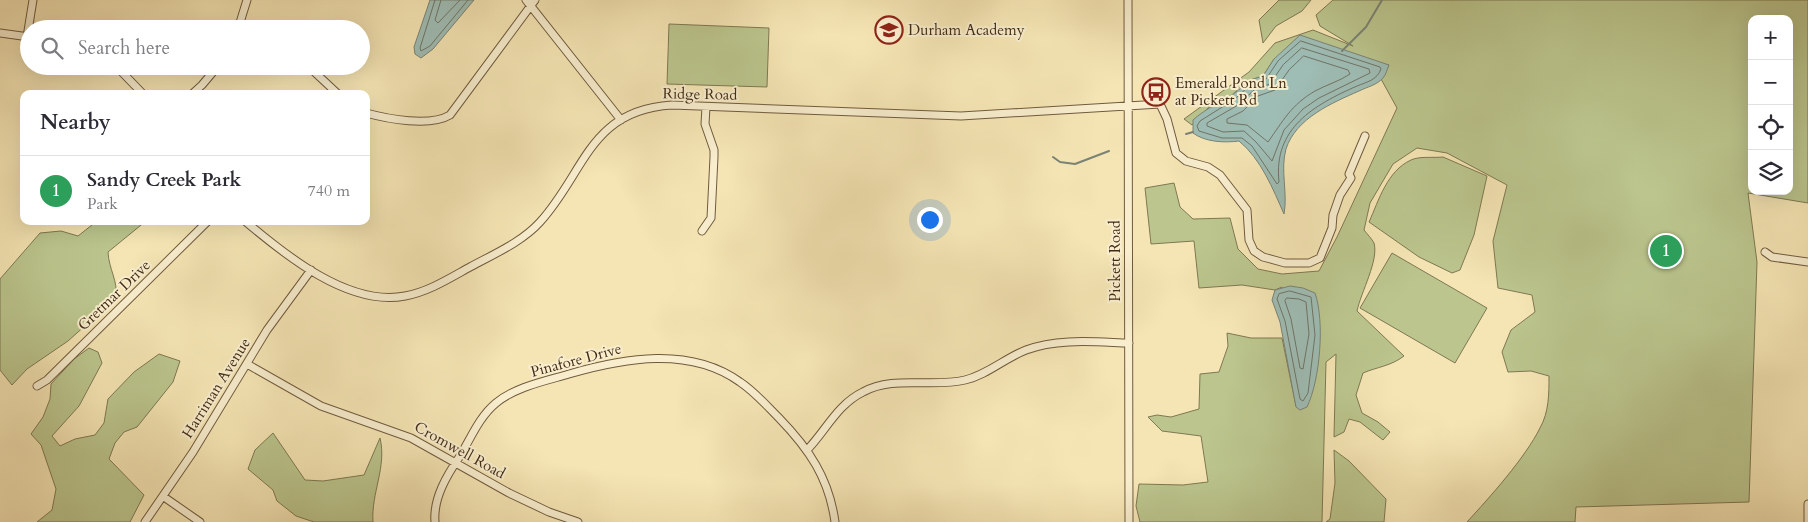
<!DOCTYPE html>
<html lang="en">
<head>
<meta charset="utf-8">
<style>
  body { margin:0; font-family:Cardo,serif; background:#f2f2f3; color:#2b2b33 }
  .controls { position:absolute; right:15px; top:15px; display:grid; overflow:hidden; border-radius:10px; box-shadow:0 5px 20px #0002 }
  .controls button { width:45px; height:45px; display:grid; place-items:center; padding:0; border:0; border-bottom:1px solid #e1e1e2; background:#fff; color:#2b2b33; font:25px sans-serif }
  .you { position:absolute; left:929px; top:219px; width:18px; height:18px; margin:-12px; border:4px solid #fff; border-radius:50%; background:#1a73e8; box-shadow:0 0 0 8px #1a73e833 }
  .badge { display:grid; place-items:center; width:32px; height:32px; border-radius:50%; background:#8f2418; color:#fff; font-size:16px; font-weight:700 }
  .pin { position:absolute; translate:-50% -50%; border:2px solid #fff; box-shadow:0 1px 5px #0006 }
  .list { margin:0; padding:0; list-style:none }
  h2 { display:flex; justify-content:space-between; align-items:center; height:65px; margin:0; padding:0 20px; font-size:21px }
  h2 small { font-size:16px; font-weight:400; color:#7c7c81 }
  .list li { display:grid; grid-template-columns:32px 1fr auto; gap:15px; align-items:center; box-sizing:border-box; height:70px; padding:0 20px; border-top:1px solid #e1e1e2 }
  .list b { display:block; font-size:19px; white-space:nowrap }
  .list p { margin:0; font-size:16px; white-space:nowrap; color:#7c7c81 }
  .list em { font-size:16px; font-style:normal; color:#7c7c81 }
  .icon { flex:none; width:28px; height:28px; fill:none; stroke:currentColor; stroke-width:2; stroke-linecap:round; stroke-linejoin:round }
  .map { position:relative; flex:none; width:1808px; height:522px; overflow:hidden }
  .search { position:absolute; background:#fff; box-shadow:0 5px 20px #0002; left:20px; top:20px; width:350px; height:55px; display:flex; align-items:center; gap:12px; box-sizing:border-box; padding:0 18px; border-radius:28px; color:#7c7c81; font-size:19px }
  .panel { position:absolute; background:#fff; box-shadow:0 5px 20px #0002; left:20px; top:90px; width:350px; height:135px; border-radius:10px }
  .map>svg:first-child { display:block }
</style>
</head>
<body>
<div class="map">
<svg width="1808" height="522" viewBox="0 0 1808 522">
  <rect width="100%" height="100%" fill="#f5e5b4"/>
  <filter id="stains"><feTurbulence type="fractalNoise" baseFrequency=".004" numOctaves="4"/><feColorMatrix values="0 0 0 0 .2 0 0 0 0 .09 0 0 0 0 .02 0 0 0 .5 -.17"/></filter>
  <radialGradient id="worn" r=".72"><stop offset=".6" stop-color="#630" stop-opacity="0"/><stop offset="1" stop-color="#630" stop-opacity=".3"/></radialGradient>
  <path fill="#bbc58d" stroke="#7f7852" fill-rule="evenodd" d="M1279,0H1311L1302,11L1276,26L1263,43L1259,20Z
    M1333,0H1808V203L1748,193L1757,262L1749,502L1576,507L1575,522H1467C1490,497 1525,458 1540,428C1549,412 1549,394 1549,376L1531,371L1508,372L1502,352L1511,330L1535,312L1532,295L1498,288L1493,241L1507,185L1447,153L1417,148L1393,164L1370,203L1364,230C1367,234 1372,239 1374,243C1379,260 1361,292 1357,311L1404,356C1391,366 1377,367 1363,373L1356,395L1362,413L1378,422L1390,432L1383,440L1360,422L1349,419L1344,432L1334,437L1336,354L1326,362L1322,522H1140L1136,506L1139,484L1183,485L1208,482L1201,436L1162,431L1148,417L1157,415L1171,417L1199,409L1200,374L1219,372L1228,346L1227,333L1251,338H1282L1296,406L1282,287L1275,290L1242,285L1199,288L1194,241L1151,244L1145,188L1174,183L1180,207L1193,219L1230,218L1238,249L1258,269L1282,274L1319,271L1337,237L1397,108L1381,79L1389,65L1274,59L1263,76L1247,81L1231,96L1208,108L1192,125L1184,119L1249,72L1275,43L1313,30L1353,46L1320,26L1316,15ZM1752,19H1789V191H1752Z
    M669,24L769,28L767,87L667,84Z
    M1443,157L1487,176L1474,235L1460,270L1452,273L1419,257L1369,222C1379,200 1387,171 1411,160C1419,156 1433,158 1443,157Z
    M97,221H146L108,252C109,270 118,280 116,298L68,341L27,369L12,385L0,370V279L40,233L61,231L78,236Z
    M1392,253L1487,308L1455,363L1360,308Z
    M89,348L98,352L102,363L79,406L52,436L60,446L75,439L95,435L104,423L108,399L134,372L159,354L180,361L173,382L137,427L124,432L115,443L109,459L144,495L130,522H37L52,510L56,489L41,445L31,434L43,417L50,399L51,384L74,359Z
    M273,433L305,480L323,481L364,475L380,438C387,467 371,493 373,522H314L296,516L277,501L273,490L248,469L255,450Z
    M1334,450L1349,461L1386,499L1384,522H1326L1330,519L1335,483Z"/>
  <path fill="#9ebdb5" stroke="#7a8375" d="M430,0H474L433,49L421,58L415,54L414,47Z
    M1300,35L1389,65C1387,69 1386,75 1383,78C1377,85 1367,87 1359,91C1332,103 1296,118 1286,149C1280,170 1288,193 1284,214C1273,189 1261,159 1239,141C1224,143 1205,142 1193,133V120C1204,110 1217,104 1230,96C1244,88 1246,80 1263,76L1274,59Z
    M1290,286L1303,288L1315,293C1325,322 1320,380 1307,407L1300,410L1296,407L1280,322L1272,300L1275,290Z"/>
  <g fill="none" stroke-linecap="round" stroke-linejoin="round">
    <path stroke="#707466" stroke-width="1" d="M435,0L420,48L421,51L430,46L468,0
      M441,0L435,20L438,23L460,0
      M1301,41L1380,67L1381,69C1377,80 1367,82 1357,86C1314,105 1273,128 1279,182L1277,184L1252,146L1242,138H1222L1199,131L1197,126L1200,121L1235,99L1250,85L1266,79L1278,61Z
      M1302,48L1369,69L1370,73L1319,98L1303,109L1284,130L1272,161L1256,142L1244,131L1223,132L1207,126V123L1238,105L1254,90L1270,84L1283,65Z
      M1304,56L1348,70L1350,74C1340,81 1326,85 1315,91C1291,105 1283,121 1268,142L1247,125L1227,123V119L1243,111L1258,96L1275,90L1289,70Z
      M1290,291L1311,297L1315,335L1308,393L1303,401L1300,399L1285,321L1277,299L1279,294Z
      M1287,298L1299,299L1306,302L1309,334L1303,369L1300,368L1291,319L1285,301Z"/>
    <path stroke="#7a8375" stroke-width="2" d="M1342,51L1366,27L1382,0
      M1186,134L1193,132
      M1053,157L1060,162L1075,164L1109,151"/>
    <g stroke="#705a3e" stroke-width="9">
      <path id="minor" d="M526,0L621,120
        M1128,0L1129,522
        M238,29L247,0
        M0,33L29,37
        M27,37L33,0
        M116,66L143,94
        M308,66L338,94
        M192,94L202,85L218,66
        M366,113C388,119 430,127 450,115L535,0
        M245,221C285,255 349,307 405,296C428,292 450,278 470,267C494,254 522,242 540,222C585,173 589,110 672,105L961,116L1160,104L1167,119L1176,153L1186,161L1208,167L1220,175L1247,210L1249,240L1254,251L1263,257L1285,263H1309L1320,258L1332,228L1333,215L1340,195L1351,178L1349,174L1365,136
        M702,231L711,218L714,157V150L705,124L706,107
        M1765,252L1772,257L1808,262
        M247,364L321,406L411,438L509,493L549,512L578,522
        M37,386L47,380L208,221
        M808,449C826,430 838,404 863,392C893,375 932,388 965,380C987,375 1005,358 1026,350C1058,338 1095,342 1129,343
        M164,497L200,522
        M145,522L193,452L267,330L311,270
        M435,522C433,498 447,475 460,456C471,438 479,417 496,403C515,387 545,381 569,374C624,358 690,346 740,382C755,392 767,406 779,418C809,449 829,478 835,522
        M1808,522V504"/>
    </g>
    <use href="#minor" stroke="#f8eece" stroke-width="7"/>
  </g>
  <defs>
    <g id="school-ring" transform="scale(1.4375)"><circle r="9.5" fill="#f8eece" stroke="#8f2418" stroke-width="1.5"/><path d="M0-5L7-2L0 1L-7-2ZM-4 1L0 2.5L4 1V4Q0 6-4 4Z" fill="#8f2418"/></g>
    <g id="bus-ring" transform="scale(1.4375)"><circle r="9.5" fill="#f8eece" stroke="#8f2418" stroke-width="1.5"/><path d="M-5-6H5V4H4V6H2V4H-2V6H-4V4H-5ZM-3.5-4V0h7V-4ZM-3.5 1.2v1.5H-2V1.2ZM2 1.2v1.5H3.5V1.2Z" fill="#8f2418"/></g>
  </defs>
  <g fill-rule="evenodd">
    <use href="#school-ring" x="889" y="30"/>
    <use href="#bus-ring" x="1156" y="92"/>
  </g>
  <g text-anchor="middle" dominant-baseline="central" stroke-width="4" stroke-linejoin="round" paint-order="stroke">
    <g font-size="15" fill="#432b16" stroke="#f8eece" text-anchor="start">
      <text x="908" y="30">Durham Academy</text>
      <text x="1175" y="83">Emerald Pond Ln<tspan x="1175" dy="17">at Pickett Rd</tspan></text>
    </g>
    <g font-size="15" fill="#432b16" stroke="#f8eece">
      <text transform="translate(700 94) rotate(1)">Ridge Road</text>
      <text transform="translate(1115 261) rotate(-90)">Pickett Road</text>
      <text transform="translate(114 295) rotate(-44)">Gretmar Drive</text>
      <text transform="translate(576 360) rotate(-15)">Pinafore Drive</text>
      <text transform="translate(216 388) rotate(-58)">Harriman Avenue</text>
      <text transform="translate(460 450) rotate(29)">Cromwell Road</text>
    </g>
  </g>
  <rect width="100%" height="100%" filter="url(#stains)"/>
  <rect width="100%" height="100%" fill="url(#worn)"/>
</svg>
<div class="controls">
<button>+</button>
<button>−</button>
<button><svg class="icon" aria-label="locate" viewBox="0 0 24 24"><circle cx="12" cy="12" r="6"/><path d="M12 2v4M12 18v4M2 12h4M18 12h4"/></svg></button>
<button><svg class="icon" aria-label="layers" viewBox="0 0 24 24"><path d="M12 4l9 5-9 5-9-5zM3 14l9 5 9-5"/></svg></button>
</div>
<div class="you"></div>
<div class="pin badge" style="left:1666px;top:251px;background:#2e9e5b">1</div>
<div class="search"><svg class="icon" aria-label="search" viewBox="0 0 24 24"><circle cx="10" cy="10" r="6"/><path d="M15 15l6 6"/></svg>Search here</div>
<section class="panel">
<h2>Nearby<small></small></h2>
<ul class="list">
<li><span class="badge" style="background:#2e9e5b">1</span><div><b>Sandy Creek Park</b><p>Park</p></div><em>740 m</em></li>
</ul>
</section>
</div>
</body>
</html>
